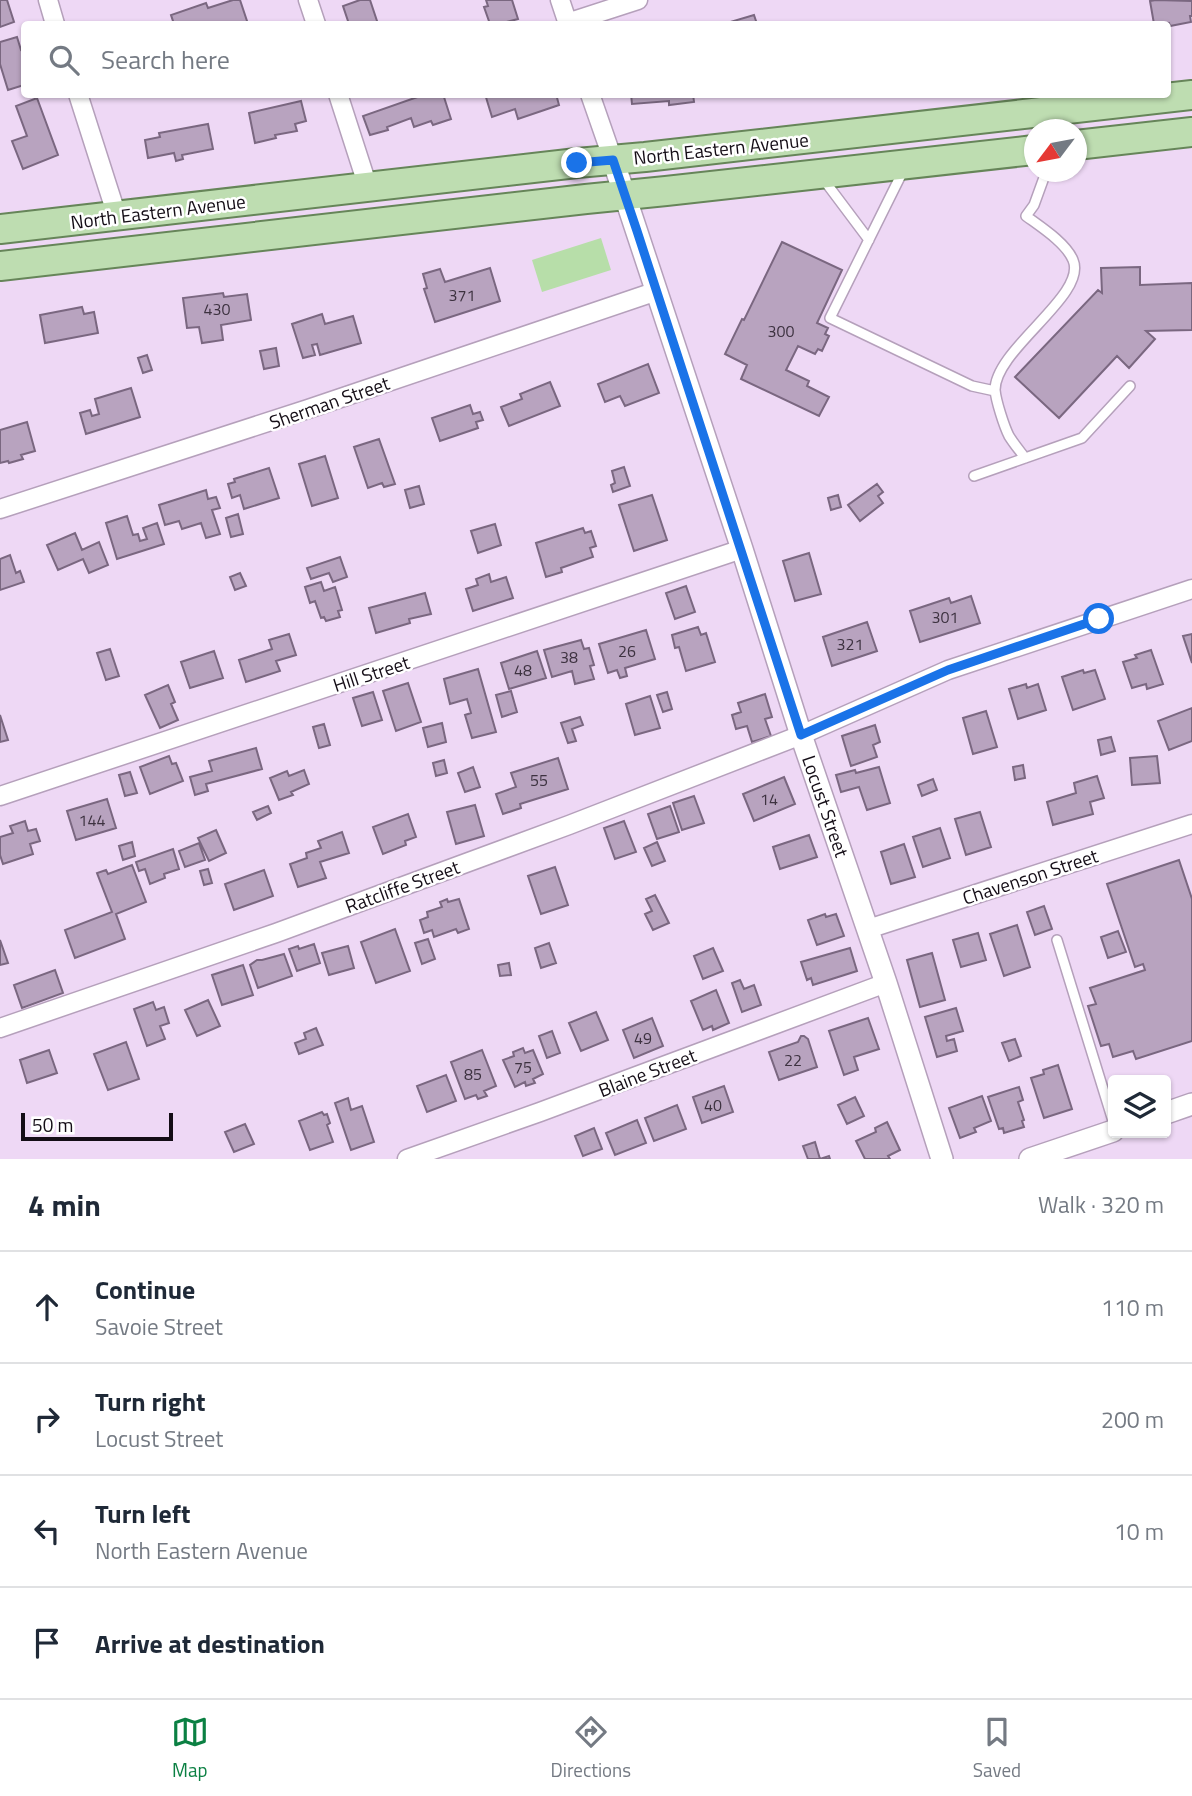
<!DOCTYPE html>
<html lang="en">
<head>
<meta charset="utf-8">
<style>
  body { margin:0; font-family:"Titillium Web",sans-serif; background:#f6f6f7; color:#1f2937 }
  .controls { position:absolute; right:21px; bottom:21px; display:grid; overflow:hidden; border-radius:7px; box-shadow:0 2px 5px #0004 }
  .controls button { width:63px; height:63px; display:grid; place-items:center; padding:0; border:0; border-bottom:2px solid #e0e1e3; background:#fff; color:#1f2937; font:35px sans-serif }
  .compass { position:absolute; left:1024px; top:119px; width:63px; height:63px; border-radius:50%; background:#fff; box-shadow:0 2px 5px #0004; rotate:238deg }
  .scale { position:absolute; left:21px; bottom:18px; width:152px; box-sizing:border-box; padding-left:7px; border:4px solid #140d16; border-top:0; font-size:19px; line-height:24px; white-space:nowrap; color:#140d16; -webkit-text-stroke:5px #fff; paint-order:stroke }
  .stop { position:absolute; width:21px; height:21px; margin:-16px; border:5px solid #1a73e8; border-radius:50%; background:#fff }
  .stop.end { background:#1a73e8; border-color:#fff; box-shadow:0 2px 7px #0008 }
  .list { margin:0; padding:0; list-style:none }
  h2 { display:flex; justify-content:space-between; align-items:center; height:91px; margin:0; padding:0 28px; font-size:30px }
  h2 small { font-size:23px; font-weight:400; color:#747a83 }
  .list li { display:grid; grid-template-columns:46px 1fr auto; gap:21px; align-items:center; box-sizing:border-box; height:112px; padding:0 28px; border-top:2px solid #e0e1e3 }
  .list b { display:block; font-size:26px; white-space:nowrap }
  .list p { margin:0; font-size:23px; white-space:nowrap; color:#747a83 }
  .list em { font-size:23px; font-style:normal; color:#747a83 }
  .icon { flex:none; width:38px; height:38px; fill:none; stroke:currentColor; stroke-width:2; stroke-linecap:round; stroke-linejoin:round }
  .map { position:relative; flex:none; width:1192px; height:1159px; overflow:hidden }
  .search { position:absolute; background:#fff; box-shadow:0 2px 5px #0004; left:21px; right:21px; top:21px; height:77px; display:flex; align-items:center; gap:18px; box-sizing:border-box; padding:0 24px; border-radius:7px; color:#747a83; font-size:26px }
  .sheet { height:539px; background:#fff }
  nav { display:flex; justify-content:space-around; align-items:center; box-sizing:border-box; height:98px; border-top:2px solid #e0e1e3; background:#fff; font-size:19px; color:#747a83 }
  nav a { display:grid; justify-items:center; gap:4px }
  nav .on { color:#0b8043 }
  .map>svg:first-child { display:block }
</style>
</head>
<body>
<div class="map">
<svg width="1192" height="1159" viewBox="0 0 1192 1159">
  <rect width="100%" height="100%" fill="#eed8f5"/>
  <path fill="#b7dea9" d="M601,238L611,270L542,292L532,260Z"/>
  <path fill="#b8a3bf" stroke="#7a6780" stroke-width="2" d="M0,0H7L14,22L0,27Z
    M233,0H240L248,24H174L171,15L206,3L208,8Z
    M360,0H370L378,24H349L343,6Z
    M486,0H512L518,19L499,24H490L484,7L488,6Z
    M1156,0L1192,1V16H1190L1191,22L1170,26L1169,23L1154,24L1150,1Z
    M754,15L757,24H731L730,22Z
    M17,37L21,50L24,49V85L8,90L0,64V42Z
    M426,94H443L451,119L433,125L431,121L414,127L411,118L387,127L388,130L370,135L363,116Z
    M485,94H556L559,105L518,119L515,109L492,117Z
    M631,94H693L694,102L669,105V101L632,104Z
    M37,98L58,155L23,169L12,141L27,136L16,106Z
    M301,101L306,121L295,124L297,131L275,135L276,138L255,143L249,113Z
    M208,124L213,149L182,155L183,159L176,161L174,153L148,158L145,140L160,137L159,133Z
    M782,242L842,270L817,323L828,328L825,334L829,336L822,351L818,349L815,354L798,346L786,370L809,381L807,386L829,397L819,416L741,379L747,365L725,354L742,319L744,320Z
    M1140,267V285L1192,283V330L1146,331L1155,339L1129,368L1117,356L1059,418L1015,377L1098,290L1102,293L1101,268Z
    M490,268L500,301L435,322L424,289L427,288L423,274L440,269L445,282Z
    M223,293L224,297L247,294L251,320L221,325L223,340L202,343L199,327L187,328L183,298Z
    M82,307L84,314L94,312L98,333L45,343L40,315Z
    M322,314L325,324L353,316L361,343L320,355L317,344L312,345L315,355L303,358L292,324Z
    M276,348L279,366L264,369L260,351Z
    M147,355L152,370L143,373L138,358Z
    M648,364L659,393L625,406L620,396L605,402L598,384Z
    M550,382L560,406L509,426L501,407L522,399L520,394Z
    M131,388L140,417L86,434L80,413L90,410L92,416L99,414L95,399Z
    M470,405L473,414L480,412L483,420L476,422L478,428L440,441L432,418Z
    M27,422L35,451L21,455L23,459L9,463L8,461L0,463V430Z
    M379,439L395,484L384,487L382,483L368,488L354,447Z
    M325,456L338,498L312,506L299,464Z
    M624,467L630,486L613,492L611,485L615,483L612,471Z
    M269,468L279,498L244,509L240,495L232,498L228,484L235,482L234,479Z
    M877,484L883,492L878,496L883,503L860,521L848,505Z
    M419,486L424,504L410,508L405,490Z
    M206,490L208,499L216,497L220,508L212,510L220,534L206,538L201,523L182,529L179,521L165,525L159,505Z
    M652,495L667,540L634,551L619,505Z
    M838,495L841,507L831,510L828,498Z
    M238,514L243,534L231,537L226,518Z
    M127,516L133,535L138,534L140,541L147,539L143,528L157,523L164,544L117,559L106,523Z
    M495,524L501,545L478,553L471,531Z
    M583,528L585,533L591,531L596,546L590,548L593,557L561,568L562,572L546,577L536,543Z
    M75,533L82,550L99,542L108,565L89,573L83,559L58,570L47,545Z
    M809,553L821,594L795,601L783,561Z
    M10,555L16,573L20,571L24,582L0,590V559Z
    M340,557L347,577L333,582L329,573L311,579L307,568Z
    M240,573L246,586L235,590L230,577Z
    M489,574L491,582L506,577L513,598L473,611L466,589L478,585L476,579Z
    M321,582L324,591L335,587L342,610L338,611L340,617L326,621L324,617L321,618L315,601L310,603L305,587Z
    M686,586L695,612L675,619L666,593Z
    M425,593L431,614L409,619L410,623L376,633L369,608Z
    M971,596L980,623L920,642L910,611L949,598L951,603Z
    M867,622L877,651L832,666L823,637Z
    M698,627L701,635L706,633L715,662L686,671L679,647L675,648L672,635Z
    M646,630L655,659L625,668L627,676L620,678L617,670L608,673L599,644Z
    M289,634L296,655L276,661L280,671L246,682L239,660L272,649L269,640Z
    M1192,634V663L1183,636Z
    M581,640L584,649L589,648L594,665L590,666L594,679L575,684L572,671L552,677L544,650Z
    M110,649L119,676L106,680L97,653Z
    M1151,650L1163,684L1147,689L1146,684L1132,688L1123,662L1137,658L1135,655Z
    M214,651L223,678L190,688L181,662Z
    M537,651L546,678L509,689L501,663Z
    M478,669L496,732L472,738L465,715L471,713L467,699L450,704L444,679Z
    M1083,670L1084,673L1095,670L1105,699L1073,710L1062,677Z
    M408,683L421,722L396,731L383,691Z
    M1026,684L1027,688L1038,684L1046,710L1018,719L1009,689Z
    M168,685L175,702L171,704L178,720L160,728L145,695Z
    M511,691L517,712L502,717L496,695Z
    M373,692L382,720L362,726L353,698Z
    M667,692L672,709L663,712L657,695Z
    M765,694L772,717L765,719L771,736L752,742L747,726L736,729L732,715L741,712L738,703Z
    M650,696L660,728L635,735L626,704Z
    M1192,708V741L1169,750L1158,721Z
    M986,711L997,747L973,754L963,718Z
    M0,715L8,740L0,742Z
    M580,717L583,725L572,729L576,741L568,743L561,723Z
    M442,723L446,742L428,747L423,728Z
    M324,724L330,745L319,748L313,727Z
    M875,725L880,742L873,745L877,757L851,766L842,736Z
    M1111,737L1115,751L1101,755L1098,740Z
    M256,748L262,769L206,784L208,791L195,795L190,777L212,771L209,761Z
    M169,756L172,764L176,763L183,781L150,794L140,767Z
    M1157,756L1160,783L1132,785L1130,758Z
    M558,758L568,789L520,804L521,808L503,814L496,794L516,787L511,773Z
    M444,760L447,773L436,776L433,763Z
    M1023,765L1025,778L1015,780L1013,767Z
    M473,767L480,787L465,792L458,773Z
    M879,767L890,803L867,810L859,787L841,792L836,775L855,770L856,773Z
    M304,770L309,784L291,792L293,795L279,800L270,778L287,771L289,776Z
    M130,772L137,793L125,796L119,775Z
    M1097,776L1104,798L1090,802L1093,814L1053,825L1047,802L1076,793L1074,783Z
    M784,777L795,804L754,821L743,794Z
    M933,779L937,790L922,796L918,785Z
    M694,796L704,823L682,830L673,803Z
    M107,799L116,828L76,840L67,811Z
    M475,805L484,836L456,844L447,812Z
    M268,806L271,813L257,820L253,812Z
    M670,806L679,832L657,839L648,814Z
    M980,812L991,847L966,855L955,819Z
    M408,814L416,837L405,841L406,845L383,854L373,827Z
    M25,821L28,831L36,829L40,841L30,844L33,854L3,864L0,855V837L13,833L10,826Z
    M624,821L636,852L615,859L604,828Z
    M940,828L950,858L923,867L913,837Z
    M216,830L226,853L209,861L198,838Z
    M342,832L349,853L320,862L326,878L298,887L290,864L307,858L306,853L321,848L318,841Z
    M809,835L817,857L780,869L773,847Z
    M132,842L135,856L123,860L119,846Z
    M657,842L665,861L652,866L644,848Z
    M199,843L205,860L185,867L179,851Z
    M904,844L915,877L891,884L881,852Z
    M173,849L179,869L164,874L165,878L150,884L145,869L139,871L136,862Z
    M1179,860L1192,899V1041L1136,1059L1133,1051L1113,1057L1109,1044L1101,1046L1088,1006L1096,1004L1090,988L1145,970L1143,964L1135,967L1107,884Z
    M132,865L146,902L116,914L125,939L75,958L65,930L112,912L97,873L106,870L108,874Z
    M555,867L568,905L541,914L528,876Z
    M208,869L212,883L204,885L200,871Z
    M264,870L273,896L234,910L225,884Z
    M655,895L669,923L653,930L645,914L652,911L646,899Z
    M447,899L448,902L459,899L469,929L458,933L456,929L434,937L432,930L424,933L420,920L428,917L427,912L442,907L440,902Z
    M1044,906L1052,929L1035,935L1027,912Z
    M825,914L826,917L836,914L844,936L817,945L808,920Z
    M1017,925L1030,967L1004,976L990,934Z
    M395,929L410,971L376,983L361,942Z
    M1118,931L1126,952L1108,958L1101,937Z
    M978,933L986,960L961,967L953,940Z
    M428,939L435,959L422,964L415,943Z
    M0,940L8,963L0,965Z
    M549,943L556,963L541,968L535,948Z
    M314,944L320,963L297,971L289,949L298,946L299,949Z
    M348,946L354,968L329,975L322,953Z
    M713,948L723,971L703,979L694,956Z
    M850,948L857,971L813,985L811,978L807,980L801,962Z
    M932,953L945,1000L920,1007L907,960Z
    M284,954L292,976L258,988L250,965L257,960H262Z
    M509,963L511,975L500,976L498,965Z
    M243,965L253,995L222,1005L212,975Z
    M55,970L63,993L22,1008L14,985Z
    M740,980L744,989L754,985L761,1005L742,1012L732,983Z
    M716,990L729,1023L713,1030L712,1026L703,1030L691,1001Z
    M208,1000L220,1026L197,1036L185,1010Z
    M153,1002L156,1010L164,1007L169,1023L160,1026L165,1039L147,1046L134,1009Z
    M956,1008L963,1031L946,1036L947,1041L954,1039L957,1051L937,1057L925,1017Z
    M596,1012L608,1040L581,1051L569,1023Z
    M652,1018L663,1046L634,1058L623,1030Z
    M868,1018L879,1049L854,1057L858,1070L844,1075L829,1031Z
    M316,1028L323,1045L299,1054L295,1043L306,1039L304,1033Z
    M552,1031L560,1053L547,1058L539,1036Z
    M801,1036H804L808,1039L817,1067L779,1080L769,1052L798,1042Z
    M1015,1039L1021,1056L1009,1061L1002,1043Z
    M126,1042L139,1079L108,1090L94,1054Z
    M523,1048L525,1053L533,1050L543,1074L533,1079L535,1083L526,1086L525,1082L515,1087L503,1060L514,1056L513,1052Z
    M49,1050L57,1073L27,1083L20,1060Z
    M482,1050L496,1086L484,1091L487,1096L478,1099L476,1095L465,1099L451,1062Z
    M1058,1065L1072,1109L1044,1118L1031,1078L1044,1074L1043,1070Z
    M446,1075L456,1101L427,1112L417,1086Z
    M724,1086L733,1112L702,1123L693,1097Z
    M1019,1087L1023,1100L1018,1102L1024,1120L1022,1121L1024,1127L1004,1133L1003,1128L999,1129L988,1097Z
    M982,1096L991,1121L974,1128L976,1132L960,1138L949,1108Z
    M855,1097L864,1116L847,1124L838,1105Z
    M348,1098L351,1110L362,1106L374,1142L351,1150L335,1103Z
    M677,1105L686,1129L654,1141L645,1118Z
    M322,1112L324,1115L327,1114L330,1123L327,1125L333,1142L310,1150L299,1121Z
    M637,1120L646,1143L615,1155L606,1133Z
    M887,1122L900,1150L888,1156L890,1159H865L856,1141L876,1132L875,1128Z
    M245,1124L254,1144L234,1152L225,1132Z
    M594,1128L602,1149L583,1156L575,1136Z
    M815,1142L820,1159L829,1156L830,1159H808L803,1146Z"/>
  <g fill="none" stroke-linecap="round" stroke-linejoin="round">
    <g stroke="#b5a0bb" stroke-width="12">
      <path id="service" d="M904,169L830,318L972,386L995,391
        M824,180L869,240
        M1025,458C1020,451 1014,444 1009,436C1004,426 996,401 995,390C995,349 1088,295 1073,260C1066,243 1041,227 1026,216L1034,205L1046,172
        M974,476L1082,438L1130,386
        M1057,940L1113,1121"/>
    </g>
    <g stroke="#b5a0bb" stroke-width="21">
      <path id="minor" d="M48,0L55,24
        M308,0L316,24
        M560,0L568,24
        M567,23L638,0
        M78,94L117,216
        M338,94L368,187
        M590,94L613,160
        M0,509L308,409L657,291
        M0,796L742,549
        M868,929L1192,824
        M0,1028L276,933L569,825L801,735L948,670L1192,589
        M407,1159L540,1112L886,983"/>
    </g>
    <g stroke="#b5a0bb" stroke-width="24">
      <path id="tertiary" d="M613,160L742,549L801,735L886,983L942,1159
        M1166,1113L1192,1104
        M1030,1159L1113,1131"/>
    </g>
    <g stroke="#668559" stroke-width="32">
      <path id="primary" d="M1076,145L1192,132
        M0,229L577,163L645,157L1192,95
        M0,266L586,199L666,191L1034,150"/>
    </g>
    <use href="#service" stroke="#fff" stroke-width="9"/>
    <use href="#minor" stroke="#fff" stroke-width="18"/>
    <use href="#tertiary" stroke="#fff" stroke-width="21"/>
    <use href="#primary" stroke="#beddb1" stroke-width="28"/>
  </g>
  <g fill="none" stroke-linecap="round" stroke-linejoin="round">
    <path stroke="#1a73e8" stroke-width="9" d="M577,163L613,160L637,231L801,735L948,670L1099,619"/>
  </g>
  <g text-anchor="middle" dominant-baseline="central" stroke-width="5" stroke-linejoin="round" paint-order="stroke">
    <g font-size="16" fill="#3d3240">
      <text x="462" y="295">371</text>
      <text x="217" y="309">430</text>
      <text x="781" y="331">300</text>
      <text x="945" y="617">301</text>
      <text x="850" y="644">321</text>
      <text x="627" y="651">26</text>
      <text x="569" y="657">38</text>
      <text x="523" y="670">48</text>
      <text x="539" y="780">55</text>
      <text x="769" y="799">14</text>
      <text x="92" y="820">144</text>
      <text x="643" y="1038">49</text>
      <text x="793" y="1060">22</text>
      <text x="523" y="1067">75</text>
      <text x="473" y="1074">85</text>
      <text x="713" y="1105">40</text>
    </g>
    <g font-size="19" fill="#140d16" stroke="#fff">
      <text transform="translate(721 148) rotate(-6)">North Eastern Avenue</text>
      <text transform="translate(158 211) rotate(-7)">North Eastern Avenue</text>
      <text transform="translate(329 402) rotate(-19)">Sherman Street</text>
      <text transform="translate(371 673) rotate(-18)">Hill Street</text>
      <text transform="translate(826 806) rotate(71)">Locust Street</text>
      <text transform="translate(1030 876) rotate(-18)">Chavenson Street</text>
      <text transform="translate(402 886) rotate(-20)">Ratcliffe Street</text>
      <text transform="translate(647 1072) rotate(-21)">Blaine Street</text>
    </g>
  </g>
</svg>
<div class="controls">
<button><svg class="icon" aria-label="layers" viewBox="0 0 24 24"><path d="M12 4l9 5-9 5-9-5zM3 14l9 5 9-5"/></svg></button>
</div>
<svg class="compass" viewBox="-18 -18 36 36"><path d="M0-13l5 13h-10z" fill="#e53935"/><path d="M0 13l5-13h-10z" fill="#747a83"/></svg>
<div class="scale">50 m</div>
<div class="stop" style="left:1099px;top:619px"></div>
<div class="stop end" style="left:577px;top:163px"></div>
<div class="search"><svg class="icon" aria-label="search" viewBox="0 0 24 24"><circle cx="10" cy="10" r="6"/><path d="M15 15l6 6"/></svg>Search here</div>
</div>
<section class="sheet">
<h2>4 min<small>Walk · 320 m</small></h2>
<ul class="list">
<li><svg class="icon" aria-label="ahead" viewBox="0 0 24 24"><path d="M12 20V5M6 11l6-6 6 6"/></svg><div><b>Continue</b><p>Savoie Street</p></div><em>110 m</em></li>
<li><svg class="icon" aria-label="right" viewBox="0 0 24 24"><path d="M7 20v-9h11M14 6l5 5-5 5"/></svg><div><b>Turn right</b><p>Locust Street</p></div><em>200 m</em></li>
<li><svg class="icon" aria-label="left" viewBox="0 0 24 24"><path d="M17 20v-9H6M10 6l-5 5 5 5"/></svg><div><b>Turn left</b><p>North Eastern Avenue</p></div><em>10 m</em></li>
<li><svg class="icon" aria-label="arrive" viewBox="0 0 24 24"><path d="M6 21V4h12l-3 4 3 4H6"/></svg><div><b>Arrive at destination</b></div></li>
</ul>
</section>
<nav>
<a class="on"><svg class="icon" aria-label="map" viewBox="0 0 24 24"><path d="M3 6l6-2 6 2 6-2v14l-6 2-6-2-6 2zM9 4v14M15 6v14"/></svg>Map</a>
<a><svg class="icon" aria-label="directions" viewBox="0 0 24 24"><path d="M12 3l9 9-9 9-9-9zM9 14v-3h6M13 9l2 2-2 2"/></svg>Directions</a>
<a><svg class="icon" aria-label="saved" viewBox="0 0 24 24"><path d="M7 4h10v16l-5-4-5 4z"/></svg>Saved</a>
</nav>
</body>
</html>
